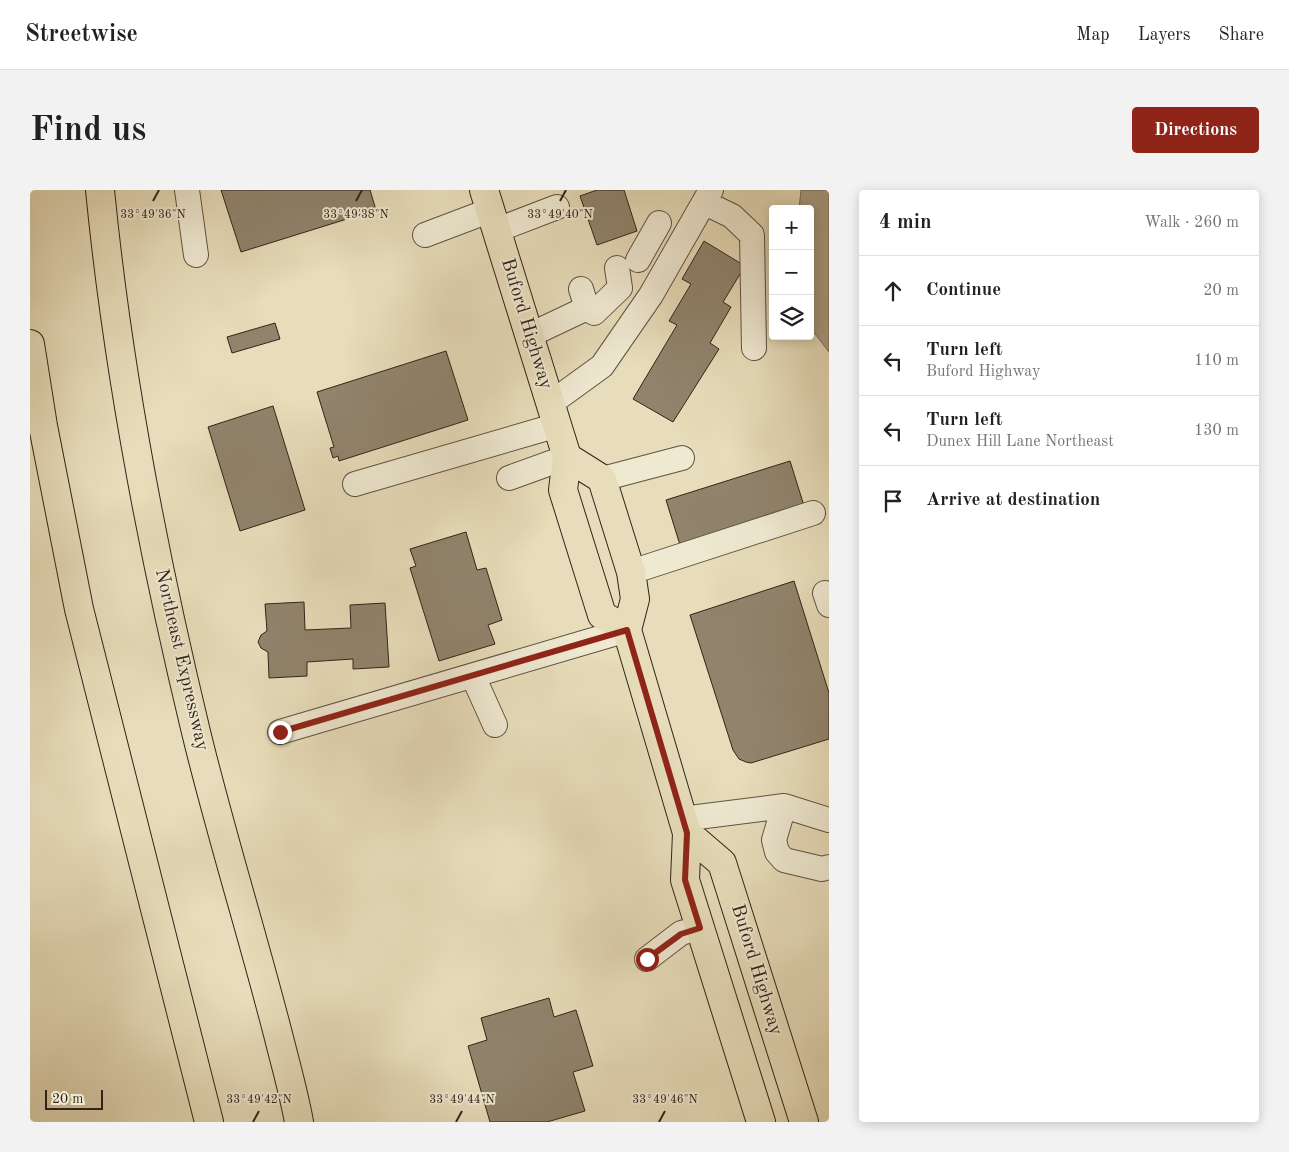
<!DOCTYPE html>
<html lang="en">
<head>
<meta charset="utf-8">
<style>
  body { margin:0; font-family:"Old Standard TT",serif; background:#f2f2f2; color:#202124 }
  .controls { position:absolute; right:15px; top:15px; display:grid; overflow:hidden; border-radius:5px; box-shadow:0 2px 12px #0003 }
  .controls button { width:45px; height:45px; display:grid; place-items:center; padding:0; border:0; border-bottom:1px solid #e0e0e0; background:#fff; color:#202124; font:25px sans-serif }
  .scale { position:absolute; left:15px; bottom:12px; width:58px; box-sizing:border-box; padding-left:5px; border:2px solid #32231a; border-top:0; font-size:14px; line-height:18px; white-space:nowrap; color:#32231a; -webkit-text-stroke:4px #efe9d2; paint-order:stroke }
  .stop { position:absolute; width:15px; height:15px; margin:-11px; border:4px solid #8f2418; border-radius:50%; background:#fff }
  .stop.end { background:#8f2418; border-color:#fff; box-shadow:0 1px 5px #0008 }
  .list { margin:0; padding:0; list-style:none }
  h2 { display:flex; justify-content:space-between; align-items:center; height:65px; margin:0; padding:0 20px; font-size:21px }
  h2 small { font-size:16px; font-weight:400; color:#757577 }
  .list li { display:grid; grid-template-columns:32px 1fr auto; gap:15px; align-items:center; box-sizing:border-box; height:70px; padding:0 20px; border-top:1px solid #e0e0e0 }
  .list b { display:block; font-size:19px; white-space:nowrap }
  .list p { margin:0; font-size:16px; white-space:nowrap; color:#757577 }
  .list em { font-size:16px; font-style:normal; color:#757577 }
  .icon { flex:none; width:28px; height:28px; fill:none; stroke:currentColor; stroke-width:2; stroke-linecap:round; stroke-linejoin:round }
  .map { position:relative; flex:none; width:799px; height:932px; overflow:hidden; border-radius:5px }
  header { display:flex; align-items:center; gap:30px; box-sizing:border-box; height:70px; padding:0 25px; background:#fff; border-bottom:1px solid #e0e0e0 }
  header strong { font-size:24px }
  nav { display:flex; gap:28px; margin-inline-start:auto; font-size:18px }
  .intro { display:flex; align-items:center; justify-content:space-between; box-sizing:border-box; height:120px; padding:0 30px }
  h1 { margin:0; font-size:35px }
  .button { padding:12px 22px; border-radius:5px; background:#8f2418; color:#fff; font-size:18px; font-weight:700 }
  main { display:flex; gap:30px; padding:0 30px }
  aside { flex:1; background:#fff; border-radius:5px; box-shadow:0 2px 12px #0003 }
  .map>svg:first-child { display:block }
</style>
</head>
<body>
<header>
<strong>Streetwise</strong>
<nav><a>Map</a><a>Layers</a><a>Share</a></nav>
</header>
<div class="intro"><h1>Find us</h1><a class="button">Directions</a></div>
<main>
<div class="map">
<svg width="799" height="932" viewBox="0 0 799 932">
  <rect width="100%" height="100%" fill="#e7ddba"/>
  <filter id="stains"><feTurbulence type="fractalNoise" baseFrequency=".004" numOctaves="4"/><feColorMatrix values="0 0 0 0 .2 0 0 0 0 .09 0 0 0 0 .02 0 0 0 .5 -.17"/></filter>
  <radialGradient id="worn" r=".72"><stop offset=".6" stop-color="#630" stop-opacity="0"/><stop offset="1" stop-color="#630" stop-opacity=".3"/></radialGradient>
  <path fill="#a99e84" stroke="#796d5a" d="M771,0H799V162L782,140L780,135V19H769Z"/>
  <path fill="#90846d" stroke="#32231a" d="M191,0H340L346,20L211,62Z
    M567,0H594L607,41L567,55L550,6Z
    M674,51L715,76L693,112L701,117L680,153L689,159L643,232L603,209L647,135L639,131L661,94L652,89Z
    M245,133L250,149L202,163L197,147Z
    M416,161L438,230L309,271L308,266L303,268L300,258L304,257L287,202Z
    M243,216L275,320L210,341L178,237Z
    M760,271L775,319L651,358L636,310Z
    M436,342L447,380L456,378L472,430L458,435L465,454L409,471L380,378L386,376L380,359Z
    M764,391L799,503V549L721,573L716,572L709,569L703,560L660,425Z
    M274,412L275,440L321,438L320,415L355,413L359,477L323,479V469L277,472V486L239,488L238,462L231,458L228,452L231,445L237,441L235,414Z
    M519,808L524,827L546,820L563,876L543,882L555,921L517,932H460L438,856L457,850L451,828Z"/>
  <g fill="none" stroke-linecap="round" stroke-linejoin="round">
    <g stroke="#5f5242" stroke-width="26">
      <path id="minor" d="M157,0L166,65
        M675,13L702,26L722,45L724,158
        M467,40L527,17
        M395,45L461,20
        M608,70L629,33
        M557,118L564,123L590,98L587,78
        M500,145L557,118L551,99
        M521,213L572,176L621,105L681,0
        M479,288L537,267
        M572,289L652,268
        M325,294L528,235
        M601,382L783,323
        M795,403L799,415
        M443,486L465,535
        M250,542L597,440
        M754,616L744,650L747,662L754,670L792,679L799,677
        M652,629L754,616L799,630
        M617,769L651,743L670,738"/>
    </g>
    <g stroke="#32231a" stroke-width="30">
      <path id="major" d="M454,0L537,267L533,300L572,425L597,440
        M537,267L572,289L601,382L605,409L597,440L657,643L655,690L731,932
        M657,643L692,673L774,932"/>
    </g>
    <g stroke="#32231a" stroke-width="30">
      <path id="highway" d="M70,0C88,183 123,364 166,542C191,645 223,746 249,848C256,876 264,904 269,932
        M0,154L13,236L49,419L179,932"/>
    </g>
    <use href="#minor" stroke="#efe9d2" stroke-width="24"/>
    <use href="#major" stroke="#e7ddba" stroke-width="28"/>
    <use href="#highway" stroke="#e7ddba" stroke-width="28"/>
  </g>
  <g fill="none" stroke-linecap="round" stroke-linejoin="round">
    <path stroke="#8f2418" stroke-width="6" d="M250,542L597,440L657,643L655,690L670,738L651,744L617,769"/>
  </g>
  <path fill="none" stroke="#32231a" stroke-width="2" d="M123,11L129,0M326,11L332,0M530,11L536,0M223,932L229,921M426,932L432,921M629,932L635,921"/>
  <g text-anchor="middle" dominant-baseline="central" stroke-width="4" stroke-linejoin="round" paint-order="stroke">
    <g font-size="19" fill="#32231a" stroke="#efe9d2">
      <text transform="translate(496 134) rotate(73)">Buford Highway</text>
      <text transform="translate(151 470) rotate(77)">Northeast Expressway</text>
      <text transform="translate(726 780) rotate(73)">Buford Highway</text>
    </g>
  </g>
  <g font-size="12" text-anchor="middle" fill="#32231a" stroke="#efe9d2" stroke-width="4" stroke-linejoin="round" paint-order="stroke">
    <text x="123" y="28">33°49'36"N</text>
    <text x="326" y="28">33°49'38"N</text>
    <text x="530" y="28">33°49'40"N</text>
    <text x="229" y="913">33°49'42"N</text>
    <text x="432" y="913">33°49'44"N</text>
    <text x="635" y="913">33°49'46"N</text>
  </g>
  <rect width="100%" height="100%" filter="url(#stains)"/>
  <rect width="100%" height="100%" fill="url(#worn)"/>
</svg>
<div class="controls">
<button>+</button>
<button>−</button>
<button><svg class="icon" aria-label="layers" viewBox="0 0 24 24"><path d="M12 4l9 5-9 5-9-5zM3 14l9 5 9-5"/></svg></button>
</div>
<div class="scale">20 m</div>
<div class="stop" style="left:617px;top:769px"></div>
<div class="stop end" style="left:250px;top:542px"></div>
</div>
<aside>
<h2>4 min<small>Walk · 260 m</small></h2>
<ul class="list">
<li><svg class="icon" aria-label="ahead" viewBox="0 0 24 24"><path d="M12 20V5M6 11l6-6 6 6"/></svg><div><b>Continue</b></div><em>20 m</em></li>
<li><svg class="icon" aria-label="left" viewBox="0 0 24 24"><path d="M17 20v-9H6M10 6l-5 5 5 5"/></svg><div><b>Turn left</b><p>Buford Highway</p></div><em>110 m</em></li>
<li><svg class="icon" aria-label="left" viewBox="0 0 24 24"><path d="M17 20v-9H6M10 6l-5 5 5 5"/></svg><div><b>Turn left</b><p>Dunex Hill Lane Northeast</p></div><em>130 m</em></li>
<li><svg class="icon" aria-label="arrive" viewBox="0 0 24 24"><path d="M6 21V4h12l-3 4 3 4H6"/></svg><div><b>Arrive at destination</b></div></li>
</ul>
</aside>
</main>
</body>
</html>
